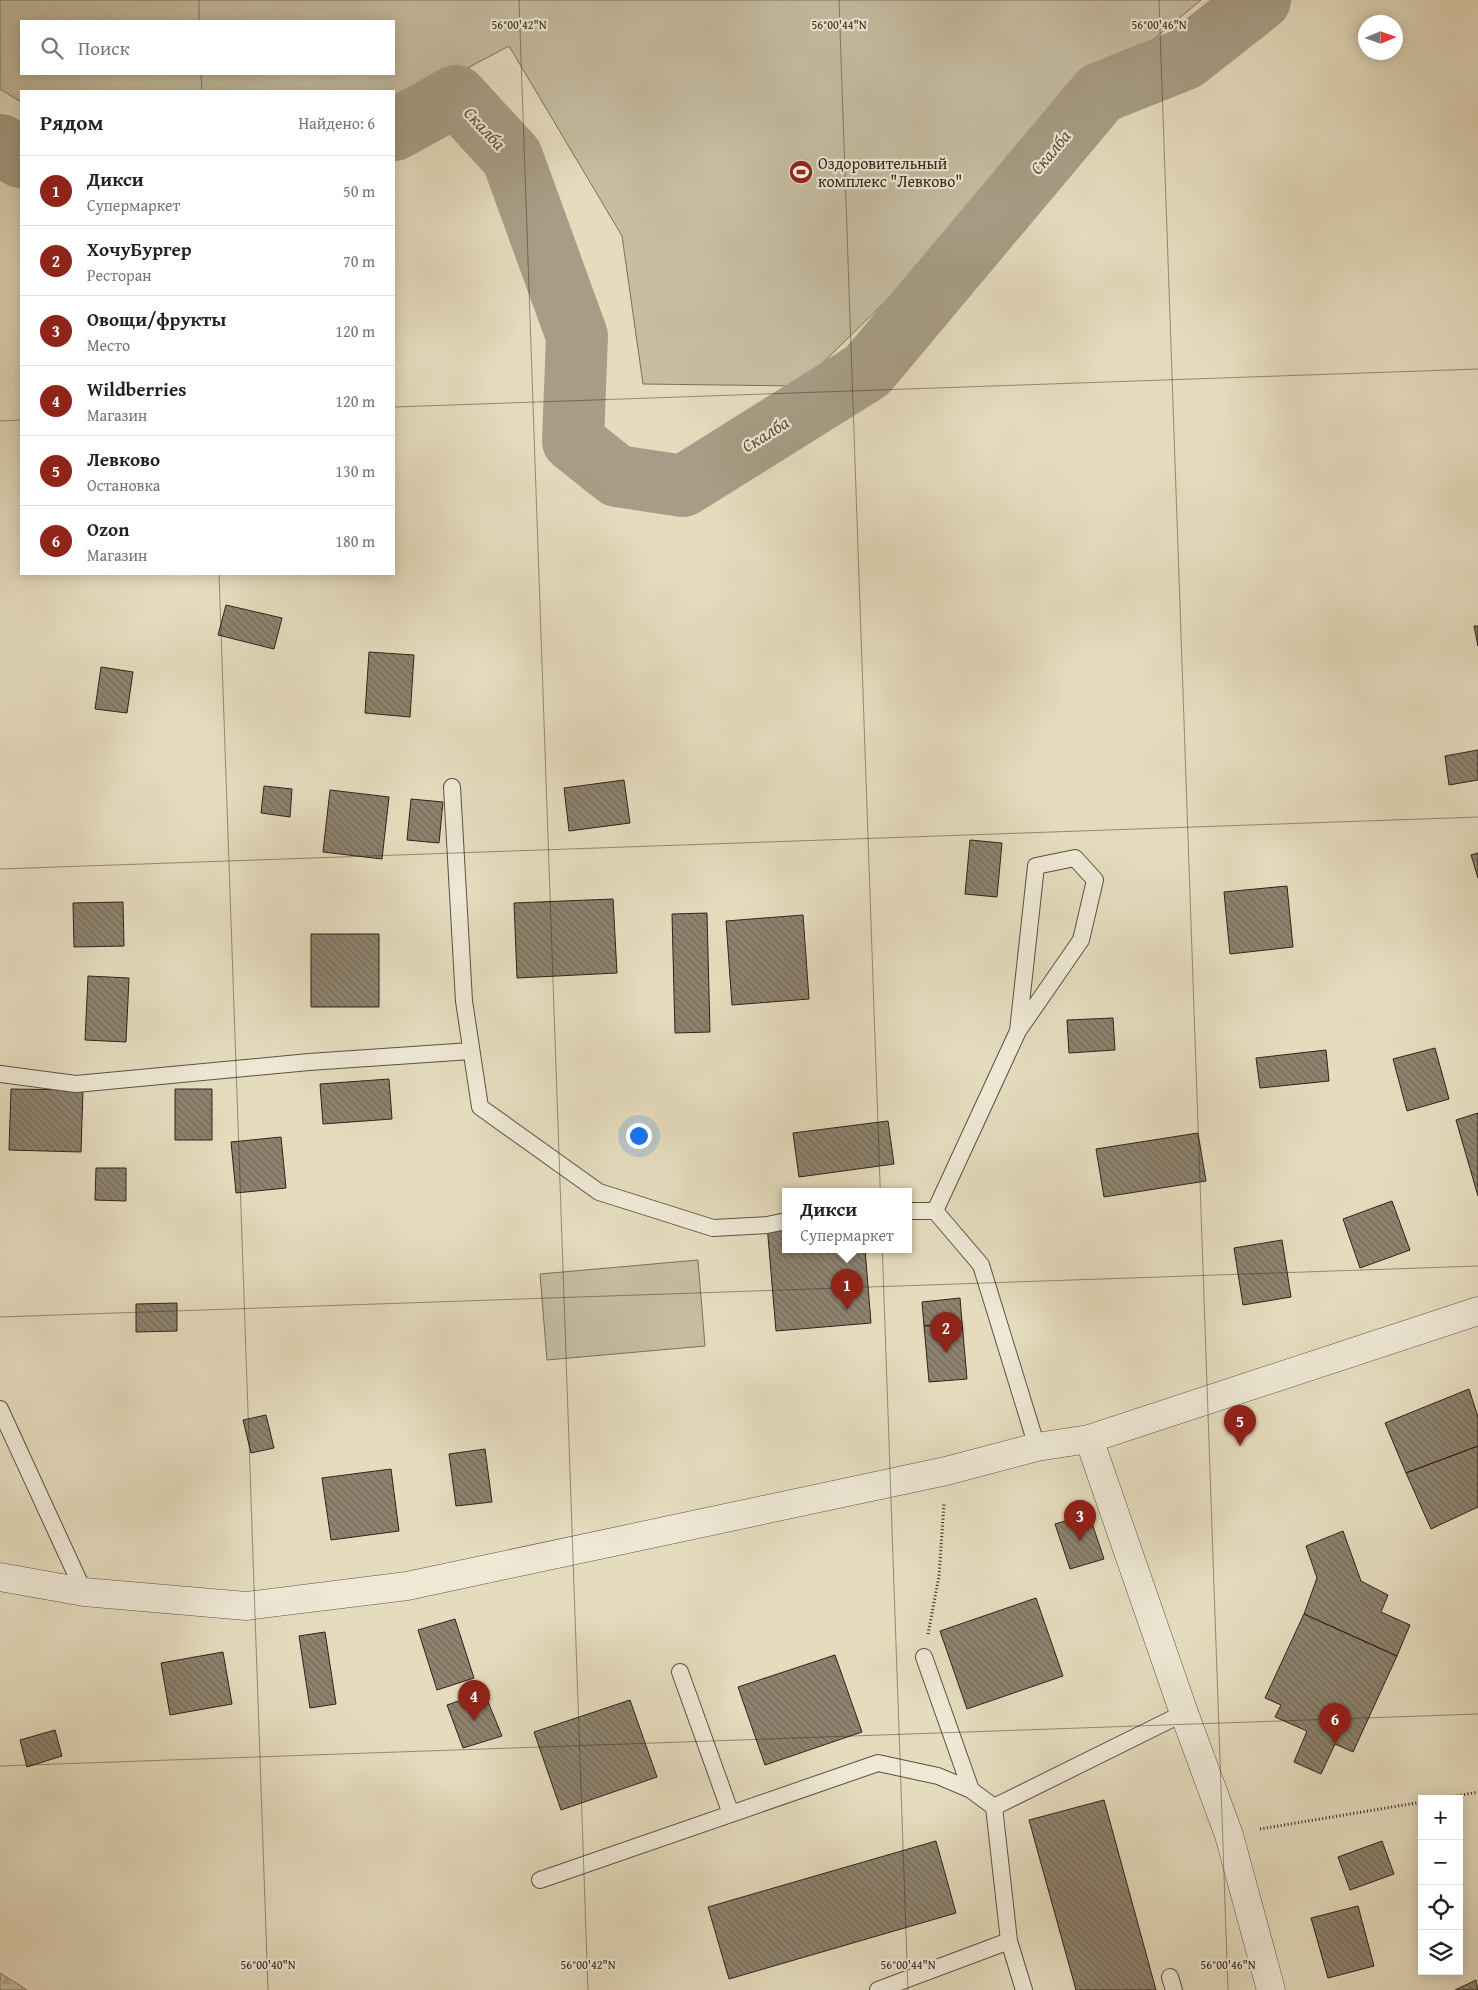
<!DOCTYPE html>
<html lang="ru">
<head>
<meta charset="utf-8">
<style>
  body { margin:0; font-family:"Gentium Book Plus",serif; background:#f2f2f2; color:#222 }
  .controls { position:absolute; right:15px; bottom:15px; display:grid; overflow:hidden; border-radius:0px; box-shadow:0 2px 12px #0003 }
  .controls button { width:45px; height:45px; display:grid; place-items:center; padding:0; border:0; border-bottom:1px solid #e0e0e0; background:#fff; color:#222; font:25px sans-serif }
  .compass { position:absolute; left:1358px; top:15px; width:45px; height:45px; border-radius:50%; background:#fff; box-shadow:0 2px 12px #0003; rotate:88deg }
  .you { position:absolute; left:638px; top:1135px; width:18px; height:18px; margin:-12px; border:4px solid #fff; border-radius:50%; background:#1a73e8; box-shadow:0 0 0 8px #1a73e833 }
  .badge { display:grid; place-items:center; width:32px; height:32px; border-radius:50%; background:#8f2418; color:#fff; font-size:16px; font-weight:700 }
  .pin { position:absolute; translate:-50% -41px; filter:drop-shadow(0 1px 2px #0008) }
  .pin::after { content:''; position:absolute; top:26px; width:18px; height:15px; background:inherit; clip-path:polygon(0 0,100% 0,50% 100%) }
  .popup { position:absolute; left:782px; top:1188px; width:130px; height:65px; box-sizing:border-box; display:grid; place-content:center; border-radius:0px; background:#fff; filter:drop-shadow(0 1px 4px #0005); font-size:16px; white-space:nowrap; color:#767676 }
  .popup b { font-size:19px; color:#222 }
  .popup::after { content:''; position:absolute; left:50%; top:100%; margin-left:-10px; border:10px solid transparent; border-top-color:#fff }
  .list { margin:0; padding:0; list-style:none }
  h2 { display:flex; justify-content:space-between; align-items:center; height:65px; margin:0; padding:0 20px; font-size:21px }
  h2 small { font-size:16px; font-weight:400; color:#767676 }
  .list li { display:grid; grid-template-columns:32px 1fr auto; gap:15px; align-items:center; box-sizing:border-box; height:70px; padding:0 20px; border-top:1px solid #e0e0e0 }
  .list b { display:block; font-size:19px; white-space:nowrap }
  .list p { margin:0; font-size:16px; white-space:nowrap; color:#767676 }
  .list em { font-size:16px; font-style:normal; color:#767676 }
  .icon { flex:none; width:28px; height:28px; fill:none; stroke:currentColor; stroke-width:2; stroke-linecap:round; stroke-linejoin:round }
  .map { position:relative; flex:none; width:1478px; height:1990px; overflow:hidden }
  .search { position:absolute; background:#fff; box-shadow:0 2px 12px #0003; left:20px; top:20px; width:375px; height:55px; display:flex; align-items:center; gap:12px; box-sizing:border-box; padding:0 18px; border-radius:0px; color:#767676; font-size:19px }
  .panel { position:absolute; background:#fff; box-shadow:0 2px 12px #0003; left:20px; top:90px; width:375px; height:485px; border-radius:0px }
  .map>svg:first-child { display:block }
</style>
</head>
<body>
<div class="map">
<svg width="1478" height="1990" viewBox="0 0 1478 1990">
  <defs>
    <pattern id="forest-firs" width="22" height="20" patternUnits="userSpaceOnUse" patternTransform="scale(1.25)"><rect width="22" height="20" fill="#c6bda2"/><path d="M5 1l3.5 6h-7zM16 11l3.5 6h-7z" fill="#aaa28b"/></pattern>
    <pattern id="building-back-hatch" width="6" height="6" patternUnits="userSpaceOnUse" patternTransform="scale(1.25)"><rect width="6" height="6" fill="#8e836f"/><path d="M-1 5l2 2M0 0l6 6M5-1l2 2" fill="none" stroke="#746b5a"/></pattern>
  </defs>
  <rect width="100%" height="100%" fill="#e5dcbe"/>
  <filter id="stains"><feTurbulence type="fractalNoise" baseFrequency=".004" numOctaves="4"/><feColorMatrix values="0 0 0 0 .2 0 0 0 0 .09 0 0 0 0 .02 0 0 0 .5 -.17"/></filter>
  <radialGradient id="worn" r=".72"><stop offset=".6" stop-color="#630" stop-opacity="0"/><stop offset="1" stop-color="#630" stop-opacity=".3"/></radialGradient>
  <path fill="url(#forest-firs)" stroke="#7b705e" d="M0,1973L27,1990H0Z"/>
  <path fill="#c6bda2" stroke="#7b705e" fill-rule="evenodd" d="M0,0H1201L1156,37L799,386L643,384L622,236L509,46L394,107V91H21V102L0,89ZM21,21H394V74H21Z
    M698,1260L705,1346L547,1360L540,1274Z"/>
  <g fill="none" stroke-linecap="round" stroke-linejoin="round">
    <path stroke="#a79d86" stroke-width="62" d="M394,130L456,96L512,157L577,336L573,441L617,476L683,486L867,371L1100,93L1185,59L1260,0
      M0,145L21,157"/>
  </g>
  <path fill="url(#building-back-hatch)" stroke="#30231a" d="M226,605L282,618L274,649L218,635Z
    M1474,626H1478V646Z
    M369,652L414,655L410,717L365,713Z
    M101,667L133,672L127,713L95,709Z
    M1478,750V780L1449,785L1445,756Z
    M624,780L630,823L569,831L564,788Z
    M264,786L292,789L290,817L261,813Z
    M330,790L389,797L382,859L323,852Z
    M411,799L443,802L439,843L407,840Z
    M970,840L1002,843L997,897L965,894Z
    M1478,853V878L1471,855Z
    M1287,886L1293,947L1230,954L1224,892Z
    M613,899L617,973L517,978L514,903Z
    M123,902L124,946L74,947L73,903Z
    M707,913L710,1032L675,1033L672,914Z
    M803,915L809,999L732,1005L726,921Z
    M311,934H379V1007H311Z
    M88,976L129,978L126,1042L85,1040Z
    M1113,1018L1115,1050L1069,1053L1067,1020Z
    M1435,1048L1449,1099L1407,1111L1393,1059Z
    M1326,1050L1329,1081L1260,1088L1256,1058Z
    M389,1079L392,1119L323,1124L320,1084Z
    M11,1089L83,1090L81,1152L9,1150Z
    M175,1089H212V1140H175Z
    M1478,1113V1196L1456,1120Z
    M888,1121L894,1164L799,1177L793,1133Z
    M1198,1133L1206,1181L1104,1197L1096,1149Z
    M281,1137L286,1188L236,1193L231,1142Z
    M96,1168H126V1201L95,1200Z
    M1392,1201L1410,1250L1360,1268L1343,1219Z
    M786,1224V1249H865L871,1323L776,1331L767,1225Z
    M1282,1240L1291,1297L1243,1305L1234,1248Z
    M960,1298L962,1322L924,1326L922,1302Z
    M177,1303V1331L136,1332V1304Z
    M962,1322L967,1379L929,1382L924,1326Z
    M1469,1389L1478,1417V1446L1406,1473L1385,1423Z
    M266,1415L274,1448L251,1453L243,1420Z
    M1478,1446V1507L1431,1529L1406,1473Z
    M485,1449L492,1502L456,1506L449,1454Z
    M391,1469L399,1531L331,1540L322,1478Z
    M1089,1514L1104,1559L1070,1569L1055,1524Z
    M1343,1531L1361,1581L1388,1595L1381,1612L1410,1625L1397,1656L1304,1614L1317,1578L1306,1546Z
    M1036,1598L1063,1676L967,1709L940,1631Z
    M1304,1614L1397,1656L1353,1752L1335,1744L1321,1774L1294,1762L1307,1731L1275,1717L1281,1705L1265,1698Z
    M455,1619L474,1678L437,1690L418,1630Z
    M325,1632L336,1704L310,1708L299,1636Z
    M223,1652L232,1704L170,1715L161,1663Z
    M835,1655L862,1732L765,1765L738,1687Z
    M484,1692L502,1736L463,1748L447,1705Z
    M630,1700L657,1777L561,1810L534,1732Z
    M55,1730L62,1756L27,1767L20,1740Z
    M1104,1800L1156,1990H1076L1029,1820Z
    M936,1841L956,1913L729,1979L708,1907Z
    M1382,1841L1394,1874L1350,1890L1338,1857Z
    M1358,1906L1374,1966L1328,1978L1311,1918Z
    M1476,1980L1478,1990H1455Z"/>
  <g fill="none" stroke-linecap="round" stroke-linejoin="round">
    <g stroke="#5d5143" stroke-width="18">
      <path id="service" d="M452,787L464,1001L480,1107L599,1192L713,1228L767,1225L786,1221
        M1018,1031L1081,940L1095,880L1075,858L1036,866L1018,1031L935,1211L981,1265L1037,1447
        M0,1074L76,1084L309,1062L471,1051
        M908,1211H935
        M0,1409L84,1592
        M924,1657L971,1790
        M680,1672L731,1814
        M994,1807L1009,1941L1024,1990
        M540,1880L878,1763L938,1776L971,1790L994,1807L1184,1713
        M1170,1977L1174,1990
        M878,1990L1009,1941"/>
    </g>
    <g stroke="#5d5143" stroke-width="29">
      <path id="minor" d="M1089,1439L1184,1713L1229,1835L1271,1990"/>
    </g>
    <g stroke="#5d5143" stroke-width="29">
      <path id="tertiary" d="M0,1577L84,1592L246,1606L407,1586L946,1471L1037,1447L1089,1439L1478,1311"/>
    </g>
    <path stroke="#30231a" stroke-width="3" stroke-dasharray="1 2.5" stroke-linecap="butt" d="M928,1634L939,1576L944,1504
      M1440,1799L1478,1792
      M1260,1829L1422,1802"/>
    <use href="#service" stroke="#eee8d5" stroke-width="16"/>
    <use href="#minor" stroke="#eee8d5" stroke-width="28"/>
    <use href="#tertiary" stroke="#eee8d5" stroke-width="28"/>
  </g>
  <path fill="none" stroke="#30231a" stroke-width="1" stroke-opacity="0.45" d="M199,0V21M519,0L588,1990M839,0L908,1990M1159,0L1228,1990M201,74L202,91M394,407L1478,369M0,421L21,420M219,574L268,1990M0,869L1478,817M0,1317L1478,1266M0,1766L1478,1714"/>
  <defs>
    <g id="stadium-disc" transform="scale(1.25)"><circle r="9.5" fill="#8f2418" stroke="#eee8d5"/><path d="M0-5a6.5 5 0 1 0 0 10a6.5 5 0 1 0 0-10ZM-3.5-1.8h7v3.6h-7Z" fill="#fff"/></g>
  </defs>
  <g fill-rule="evenodd">
    <use href="#stadium-disc" x="801" y="172"/>
  </g>
  <g text-anchor="middle" dominant-baseline="central" stroke-width="4.5" stroke-linejoin="round" paint-order="stroke">
    <g font-size="16" fill="#30231a" stroke="#eee8d5" text-anchor="start">
      <text x="818" y="163">Оздоровительный<tspan x="818" dy="18">комплекс "Левково"</tspan></text>
    </g>
    <g font-size="18" font-style="italic" fill="#5a4e40" stroke="#eee8d5">
      <text transform="translate(485 128) rotate(47)">Скалба</text>
      <text transform="translate(1050 152) rotate(-50)">Скалба</text>
      <text transform="translate(765 434) rotate(-32)">Скалба</text>
    </g>
  </g>
  <g font-size="12" text-anchor="middle" fill="#30231a" stroke="#eee8d5" stroke-width="4.5" stroke-linejoin="round" paint-order="stroke">
    <text x="519" y="29">56°00'42"N</text>
    <text x="839" y="29">56°00'44"N</text>
    <text x="1159" y="29">56°00'46"N</text>
    <text x="268" y="1969">56°00'40"N</text>
    <text x="588" y="1969">56°00'42"N</text>
    <text x="908" y="1969">56°00'44"N</text>
    <text x="1228" y="1969">56°00'46"N</text>
  </g>
  <rect width="100%" height="100%" filter="url(#stains)"/>
  <rect width="100%" height="100%" fill="url(#worn)"/>
</svg>
<div class="controls">
<button>+</button>
<button>−</button>
<button><svg class="icon" aria-label="locate" viewBox="0 0 24 24"><circle cx="12" cy="12" r="6"/><path d="M12 2v4M12 18v4M2 12h4M18 12h4"/></svg></button>
<button><svg class="icon" aria-label="layers" viewBox="0 0 24 24"><path d="M12 4l9 5-9 5-9-5zM3 14l9 5 9-5"/></svg></button>
</div>
<svg class="compass" viewBox="-18 -18 36 36"><path d="M0-13l5 13h-10z" fill="#e53935"/><path d="M0 13l5-13h-10z" fill="#767676"/></svg>
<div class="you"></div>
<div class="pin badge" style="left:847px;top:1310px">1</div>
<div class="popup"><b>Дикси</b>Супермаркет</div>
<div class="pin badge" style="left:946px;top:1353px">2</div>
<div class="pin badge" style="left:1080px;top:1541px">3</div>
<div class="pin badge" style="left:474px;top:1721px">4</div>
<div class="pin badge" style="left:1240px;top:1446px">5</div>
<div class="pin badge" style="left:1335px;top:1744px">6</div>
<div class="search"><svg class="icon" aria-label="search" viewBox="0 0 24 24"><circle cx="10" cy="10" r="6"/><path d="M15 15l6 6"/></svg>Поиск</div>
<section class="panel">
<h2>Рядом<small>Найдено: 6</small></h2>
<ul class="list">
<li><span class="badge">1</span><div><b>Дикси</b><p>Супермаркет</p></div><em>50 m</em></li>
<li><span class="badge">2</span><div><b>ХочуБургер</b><p>Ресторан</p></div><em>70 m</em></li>
<li><span class="badge">3</span><div><b>Овощи/фрукты</b><p>Место</p></div><em>120 m</em></li>
<li><span class="badge">4</span><div><b>Wildberries</b><p>Магазин</p></div><em>120 m</em></li>
<li><span class="badge">5</span><div><b>Левково</b><p>Остановка</p></div><em>130 m</em></li>
<li><span class="badge">6</span><div><b>Ozon</b><p>Магазин</p></div><em>180 m</em></li>
</ul>
</section>
</div>
</body>
</html>
